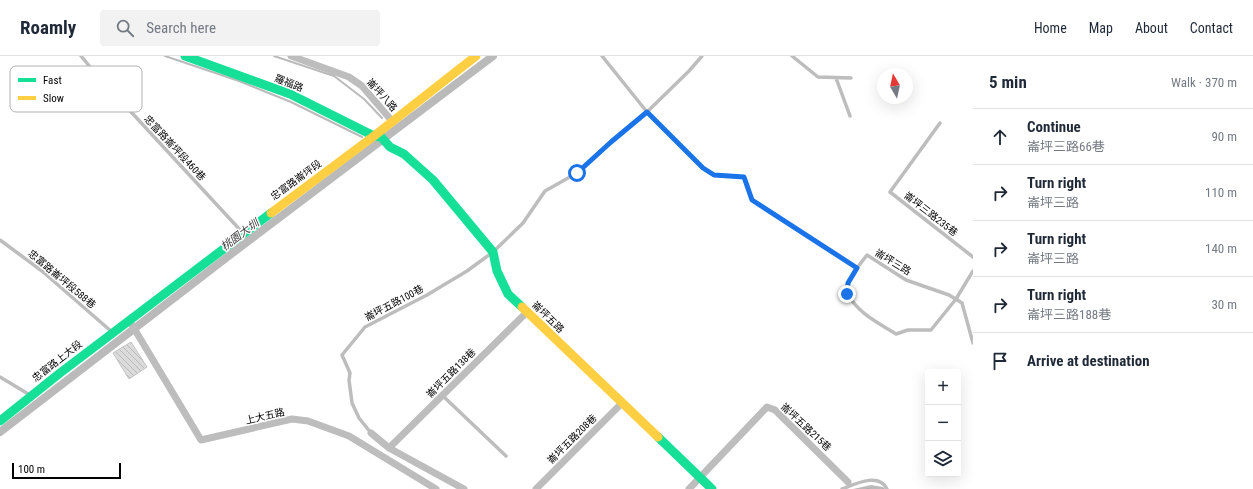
<!DOCTYPE html>
<html lang="en">
<head>
<meta charset="utf-8">
<style>
  body { margin:0; font-family:"Roboto Condensed","Noto Sans TC",sans-serif; background:#f2f2f3; color:#1f2937 }
  .controls { position:absolute; right:12px; bottom:12px; display:grid; overflow:hidden; border-radius:4px; box-shadow:0 4px 16px #0002 }
  .controls button { width:36px; height:36px; display:grid; place-items:center; padding:0; border:0; border-bottom:1px solid #e0e1e3; background:#fff; color:#1f2937; font:20px sans-serif }
  .compass { position:absolute; left:877px; top:12px; width:36px; height:36px; border-radius:50%; background:#fff; box-shadow:0 4px 16px #0002; rotate:351deg }
  .scale { position:absolute; left:12px; bottom:10px; width:109px; box-sizing:border-box; padding-left:4px; border:2px solid #000; border-top:0; font-size:11px; line-height:14px; white-space:nowrap; color:#000; -webkit-text-stroke:3px #fff; paint-order:stroke }
  .stop { position:absolute; width:12px; height:12px; margin:-9px; border:3px solid #1a73e8; border-radius:50%; background:#fff }
  .stop.end { background:#1a73e8; border-color:#fff; box-shadow:0 1px 4px #0008 }
  .list { margin:0; padding:0; list-style:none }
  h2 { display:flex; justify-content:space-between; align-items:center; height:52px; margin:0; padding:0 16px; font-size:17px }
  h2 small { font-size:13px; font-weight:400; color:#747a83 }
  .list li { display:grid; grid-template-columns:26px 1fr auto; gap:12px; align-items:center; box-sizing:border-box; height:56px; padding:0 16px; border-top:1px solid #e0e1e3 }
  .list b { display:block; font-size:15px; white-space:nowrap }
  .list p { margin:0; font-size:13px; white-space:nowrap; color:#747a83 }
  .list em { font-size:13px; font-style:normal; color:#747a83 }
  .icon { flex:none; width:22px; height:22px; fill:none; stroke:currentColor; stroke-width:2; stroke-linecap:round; stroke-linejoin:round }
  .map { position:relative; flex:none; width:973px; height:433px; overflow:hidden }
  header { display:flex; align-items:center; gap:24px; box-sizing:border-box; height:56px; padding:0 20px; background:#fff; border-bottom:1px solid #e0e1e3 }
  header strong { font-size:19px }
  nav { display:flex; gap:22px; margin-inline-start:auto; font-size:14px }
  .search { width:280px; height:36px; background:#f2f2f3; display:flex; align-items:center; gap:10px; box-sizing:border-box; padding:0 14px; border-radius:4px; color:#747a83; font-size:15px }
  main { display:flex }
  aside { flex:1; background:#fff }
  .map>svg:first-child { display:block }
</style>
</head>
<body>
<header>
<strong>Roamly</strong>
<div class="search"><svg class="icon" aria-label="search" viewBox="0 0 24 24"><circle cx="10" cy="10" r="6"/><path d="M15 15l6 6"/></svg>Search here</div>
<nav><a>Home</a><a>Map</a><a>About</a><a>Contact</a></nav>
</header>
<main>
<div class="map">
<svg width="973" height="433" viewBox="0 0 973 433">
  <defs>
    <pattern id="water-waves" width="16" height="10" patternUnits="userSpaceOnUse"><rect width="16" height="10" fill="#bababa"/><path d="M0 5q4-4 8 0t8 0" fill="none" stroke="#9e9e9e"/></pattern>
    <pattern id="building-back-hatch" width="6" height="6" patternUnits="userSpaceOnUse"><rect width="6" height="6" fill="#dbdbdb"/><path d="M-1 5l2 2M0 0l6 6M5-1l2 2" fill="none" stroke="#bababa"/></pattern>
  </defs>
  <rect width="100%" height="100%" fill="#fff"/>
  <path fill="url(#water-waves)" d="M871,429L883,431L885,433H853Z"/>
  <g fill="none" stroke-linecap="round" stroke-linejoin="round">
    <path stroke="#bababa" stroke-width="2" d="M165,0L239,25L291,46L362,81
      M274,0L334,20L364,43L382,62
      M391,73L394,76
      M373,87L377,88"/>
    <path stroke="#bababa" stroke-width="8" d="M0,376L235,195L493,0"/>
  </g>
  <path fill="url(#building-back-hatch)" stroke="#c3c3c3" d="M131,286L147,311L129,323L113,297Z"/>
  <g fill="none" stroke-linecap="round" stroke-linejoin="round">
    <path stroke="#bdbdbd" stroke-width="3.5" d="M81,0L96,18L242,176
      M602,0L647,56L703,112L714,119L744,121L752,144L857,212L867,199L906,224L949,239L962,247L973,287
      M792,0L818,21L851,22
      M836,22L850,60
      M70,42L96,18
      M940,67L890,136L973,201
      M0,184L42,215L112,276
      M857,212L848,227L847,238C861,259 875,265 896,278L908,274H931L956,243L973,215
      M0,321L30,339
      M443,340L506,400
      M371,377L359,362L352,347L349,324L350,317L342,299L365,271L427,239L467,215L493,196L523,167L545,135L577,117L611,86L647,56L689,15L702,0
      M842,433C855,428 879,416 887,433"/>
    <path stroke="#bdbdbd" stroke-width="7" d="M291,0L349,21L362,30L392,65
      M129,264L201,384L292,363L308,365L349,380L436,433
      M371,377L389,392L464,433
      M389,392L527,256
      M536,433L622,347
      M689,433L767,351L775,354L848,426"/>
    <path stroke="#16e098" stroke-width="9" d="M185,0L290,38L374,80L381,81L390,91L404,98L433,124L493,196L497,215L508,238L522,251
      M0,365L60,317L271,157
      M658,381L712,433"/>
    <path stroke="#ffcf43" stroke-width="9" d="M271,157L374,80L476,0
      M522,251L658,381"/>
  </g>
  <g fill="none" stroke-linecap="round" stroke-linejoin="round">
    <path stroke="#1a73e8" stroke-width="5" d="M577,117L611,86L647,56L703,112L714,119L744,121L752,144L857,212L848,227L847,238"/>
  </g>
  <g text-anchor="middle" dominant-baseline="central" stroke-width="3" stroke-linejoin="round" paint-order="stroke">
    <g font-size="10" fill="#000" stroke="#fff">
      <text transform="translate(289 27) rotate(22)">羅福路</text>
      <text transform="translate(382 39) rotate(48)">崙坪八路</text>
      <text transform="translate(175 92) rotate(47)">忠富路崙坪段460巷</text>
      <text transform="translate(296 124) rotate(-36)">忠富路崙坪段</text>
      <text transform="translate(931 158) rotate(38)">崙坪三路235巷</text>
      <text transform="translate(893 206) rotate(31)">崙坪三路</text>
      <text transform="translate(62 223) rotate(40)">忠富路崙坪段588巷</text>
      <text transform="translate(394 247) rotate(-28)">崙坪五路100巷</text>
      <text transform="translate(548 261) rotate(44)">崙坪五路</text>
      <text transform="translate(57 305) rotate(-38)">忠富路上大段</text>
      <text transform="translate(451 317) rotate(-45)">崙坪五路138巷</text>
      <text transform="translate(265 360) rotate(-13)">上大五路</text>
      <text transform="translate(806 371) rotate(43)">崙坪五路215巷</text>
      <text transform="translate(572 383) rotate(-45)">崙坪五路208巷</text>
    </g>
    <g font-size="11" font-style="italic" fill="#3d3d3d" stroke="#fff">
      <text transform="translate(240 179) rotate(-37)">桃園大圳</text>
    </g>
  </g>
  <rect x="10" y="10" width="132" height="46" rx="6" fill="#fff" stroke="#b2b2b2" stroke-width="1"/>
  <rect x="18" y="22" width="18" height="4" fill="#16e098"/>
  <rect x="18" y="40" width="18" height="4" fill="#ffcf43"/>
  <g font-size="11" fill="#000">
    <text x="43" y="28">Fast</text>
    <text x="43" y="46">Slow</text>
  </g>
</svg>
<div class="controls">
<button>+</button>
<button>−</button>
<button><svg class="icon" aria-label="layers" viewBox="0 0 24 24"><path d="M12 4l9 5-9 5-9-5zM3 14l9 5 9-5"/></svg></button>
</div>
<svg class="compass" viewBox="-18 -18 36 36"><path d="M0-13l5 13h-10z" fill="#e53935"/><path d="M0 13l5-13h-10z" fill="#747a83"/></svg>
<div class="scale">100 m</div>
<div class="stop" style="left:577px;top:117px"></div>
<div class="stop end" style="left:847px;top:238px"></div>
</div>
<aside>
<h2>5 min<small>Walk · 370 m</small></h2>
<ul class="list">
<li><svg class="icon" aria-label="ahead" viewBox="0 0 24 24"><path d="M12 20V5M6 11l6-6 6 6"/></svg><div><b>Continue</b><p>崙坪三路66巷</p></div><em>90 m</em></li>
<li><svg class="icon" aria-label="right" viewBox="0 0 24 24"><path d="M7 20v-9h11M14 6l5 5-5 5"/></svg><div><b>Turn right</b><p>崙坪三路</p></div><em>110 m</em></li>
<li><svg class="icon" aria-label="right" viewBox="0 0 24 24"><path d="M7 20v-9h11M14 6l5 5-5 5"/></svg><div><b>Turn right</b><p>崙坪三路</p></div><em>140 m</em></li>
<li><svg class="icon" aria-label="right" viewBox="0 0 24 24"><path d="M7 20v-9h11M14 6l5 5-5 5"/></svg><div><b>Turn right</b><p>崙坪三路188巷</p></div><em>30 m</em></li>
<li><svg class="icon" aria-label="arrive" viewBox="0 0 24 24"><path d="M6 21V4h12l-3 4 3 4H6"/></svg><div><b>Arrive at destination</b></div></li>
</ul>
</aside>
</main>
</body>
</html>
